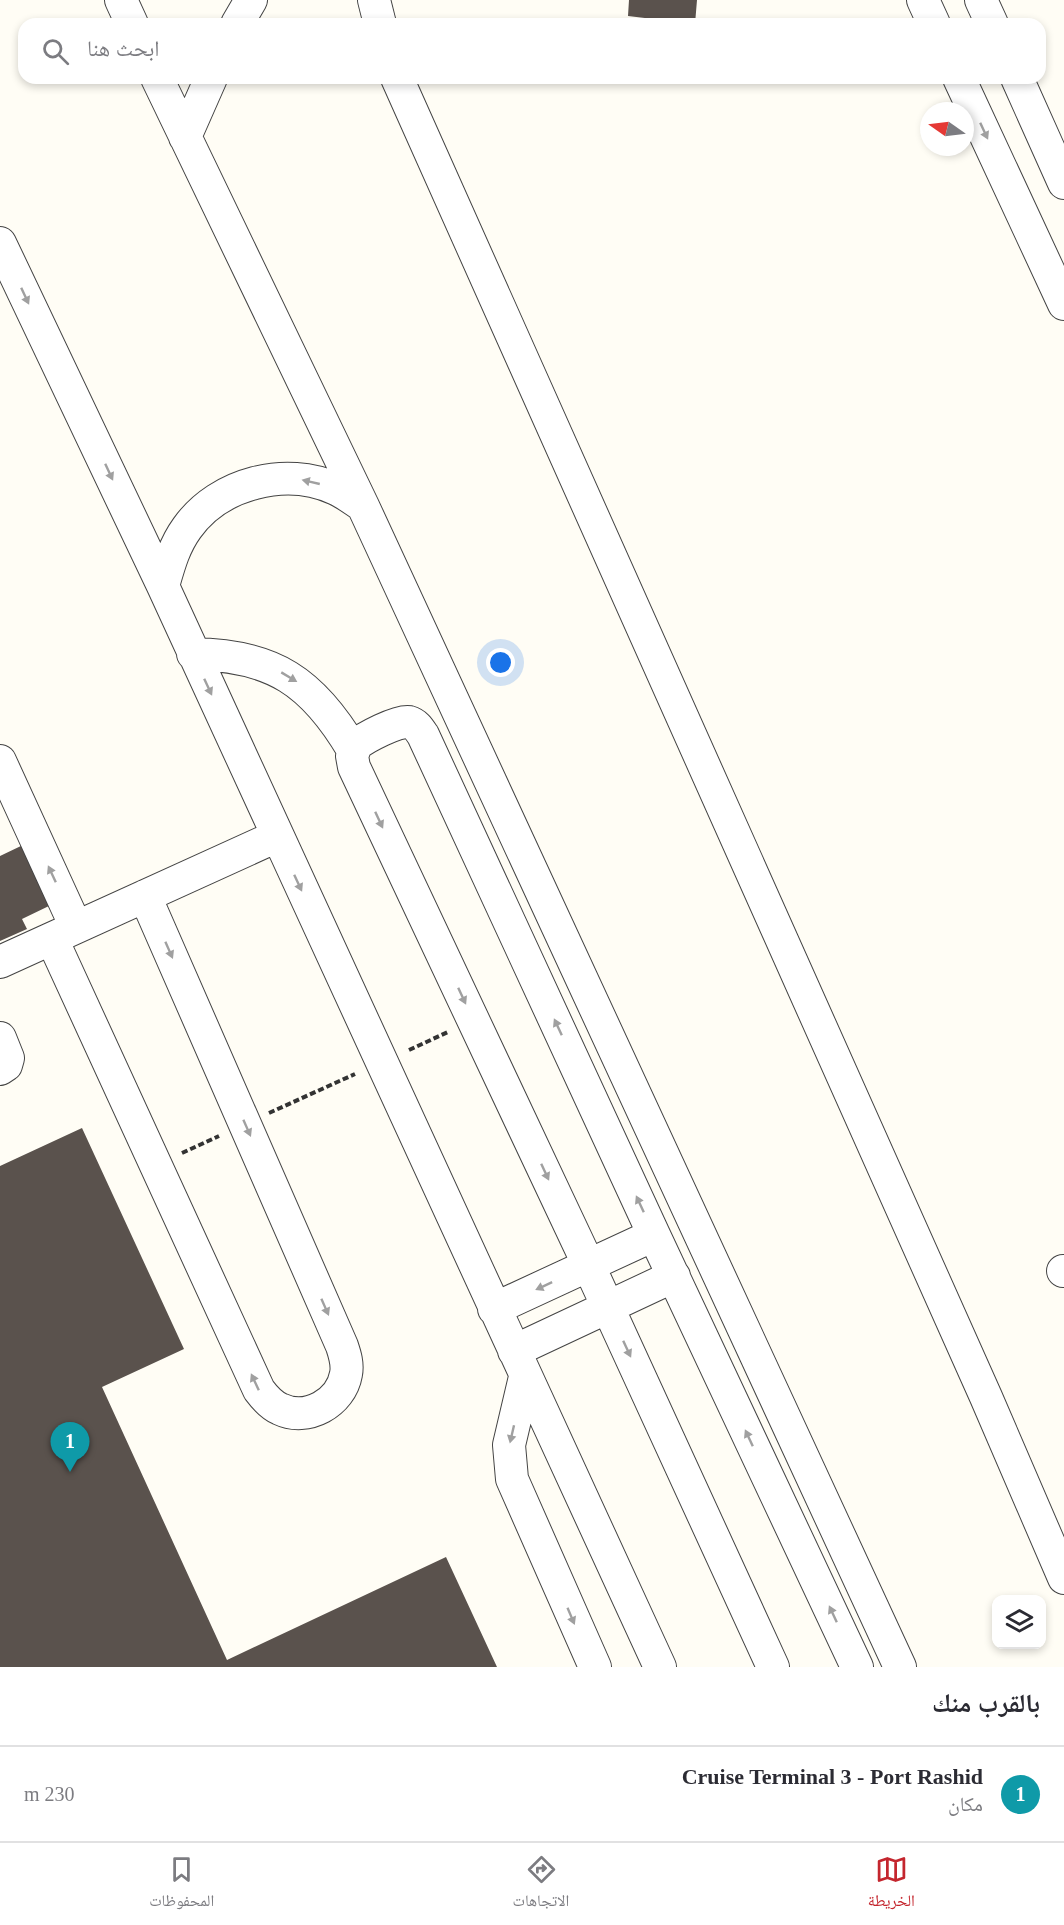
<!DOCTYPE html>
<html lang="ar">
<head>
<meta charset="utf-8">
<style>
  body { margin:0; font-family:"Times New Roman","Noto Naskh Arabic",serif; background:#f7f7f7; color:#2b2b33; direction:rtl }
  .controls { position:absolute; right:18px; bottom:18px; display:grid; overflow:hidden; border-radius:12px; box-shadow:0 3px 9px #0003 }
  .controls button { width:54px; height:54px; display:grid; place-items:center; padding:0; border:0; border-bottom:2px solid #e1e1e2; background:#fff; color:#2b2b33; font:30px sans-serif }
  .compass { position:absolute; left:920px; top:102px; width:54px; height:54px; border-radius:50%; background:#fff; box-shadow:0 3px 9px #0003; rotate:284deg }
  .you { position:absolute; left:501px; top:663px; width:21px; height:21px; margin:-15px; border:4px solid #fff; border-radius:50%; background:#1a73e8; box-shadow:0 0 0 9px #1a73e833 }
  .badge { display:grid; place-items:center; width:39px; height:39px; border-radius:50%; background:#c4262e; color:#fff; font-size:20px; font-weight:700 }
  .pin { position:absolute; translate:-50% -50px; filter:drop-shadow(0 2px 3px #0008) }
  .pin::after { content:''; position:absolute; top:32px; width:21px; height:18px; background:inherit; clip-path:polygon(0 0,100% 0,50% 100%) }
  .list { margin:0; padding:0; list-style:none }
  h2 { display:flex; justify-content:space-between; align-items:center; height:78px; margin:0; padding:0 24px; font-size:26px }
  h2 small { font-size:20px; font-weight:400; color:#7c7c81 }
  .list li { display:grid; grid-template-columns:39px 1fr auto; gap:18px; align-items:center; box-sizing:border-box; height:96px; padding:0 24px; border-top:2px solid #e1e1e2 }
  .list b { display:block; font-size:22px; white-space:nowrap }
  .list p { margin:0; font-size:20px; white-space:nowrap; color:#7c7c81 }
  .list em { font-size:20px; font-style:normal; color:#7c7c81 }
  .icon { flex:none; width:33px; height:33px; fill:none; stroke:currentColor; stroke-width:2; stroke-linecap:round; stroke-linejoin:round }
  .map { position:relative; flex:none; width:1064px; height:1667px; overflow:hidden; direction:ltr }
  .search { position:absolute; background:#fff; box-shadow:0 3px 9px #0003; left:18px; right:18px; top:18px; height:66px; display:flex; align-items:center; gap:15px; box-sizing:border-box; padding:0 21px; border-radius:18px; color:#7c7c81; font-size:22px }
  .sheet { height:174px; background:#fff }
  nav { display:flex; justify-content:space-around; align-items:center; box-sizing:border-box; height:84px; border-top:2px solid #e1e1e2; background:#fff; font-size:16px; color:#7c7c81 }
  nav a { display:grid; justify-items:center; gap:3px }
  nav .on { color:#c4262e }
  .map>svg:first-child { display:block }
</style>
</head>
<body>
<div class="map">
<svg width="1064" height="1667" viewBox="0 0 1064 1667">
  <rect width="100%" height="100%" fill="#fffdf5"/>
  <path fill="#5a524d" d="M629,0H697L695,24L628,16Z
    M23,845L51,905L22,919L27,929L0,941V856Z
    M82,1128L184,1349L102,1387L227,1660L446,1557L497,1667H0V1166Z"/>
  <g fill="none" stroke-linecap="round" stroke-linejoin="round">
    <g stroke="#444" stroke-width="34">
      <path id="minor" d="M121,0L132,24
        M374,0L380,24
        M923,0L934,24
        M981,0L992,24
        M237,24L251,0
        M157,78L363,506L900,1667
        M397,78L986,1397L1064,1578
        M959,78L1064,304
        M1017,78L1064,183
        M185,137L211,78
        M0,243L163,586L660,1667
        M163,586C169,565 174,546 187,528C219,483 286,466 336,489C345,493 354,500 363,506
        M193,654C273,655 313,682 353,750
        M0,761L76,927
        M52,939L259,1390C265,1398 271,1405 280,1409C307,1422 341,1403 346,1374C348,1364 345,1355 342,1346L145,896
        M0,962L277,836
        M0,1038L8,1058L6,1065L0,1069
        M1063,1271H1064
        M494,1309L654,1235
        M514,1351L674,1276
        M525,1377L509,1445L512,1479L595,1667
        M773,1667L589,1266L354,767L352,756L356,745C364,738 398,720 409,722C416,724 419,729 423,735L654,1235L857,1667"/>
    </g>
    <path stroke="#333" stroke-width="4" stroke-dasharray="6 3" stroke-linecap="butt" d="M409,1050L448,1032
      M269,1113L355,1074
      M182,1153L219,1136"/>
    <use href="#minor" stroke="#fff" stroke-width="32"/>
  </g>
  <defs><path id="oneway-solid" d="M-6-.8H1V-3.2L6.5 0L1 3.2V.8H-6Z" transform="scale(1.5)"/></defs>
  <g fill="#a0a0a0">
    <use href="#oneway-solid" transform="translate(984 131) rotate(65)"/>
    <use href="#oneway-solid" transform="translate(25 296) rotate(65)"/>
    <use href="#oneway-solid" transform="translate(109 472) rotate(65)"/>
    <use href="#oneway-solid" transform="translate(311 482) rotate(-167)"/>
    <use href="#oneway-solid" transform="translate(289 677) rotate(31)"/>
    <use href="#oneway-solid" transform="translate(208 687) rotate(65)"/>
    <use href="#oneway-solid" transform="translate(379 820) rotate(65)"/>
    <use href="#oneway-solid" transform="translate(52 874) rotate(-115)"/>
    <use href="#oneway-solid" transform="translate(298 883) rotate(65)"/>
    <use href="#oneway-solid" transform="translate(169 950) rotate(66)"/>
    <use href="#oneway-solid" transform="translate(462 996) rotate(65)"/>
    <use href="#oneway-solid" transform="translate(558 1027) rotate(-115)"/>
    <use href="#oneway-solid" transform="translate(247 1128) rotate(66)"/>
    <use href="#oneway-solid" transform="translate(545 1172) rotate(65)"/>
    <use href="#oneway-solid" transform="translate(640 1204) rotate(-115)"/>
    <use href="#oneway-solid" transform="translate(544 1286) rotate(155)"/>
    <use href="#oneway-solid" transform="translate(325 1307) rotate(66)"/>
    <use href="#oneway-solid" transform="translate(627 1349) rotate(65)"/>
    <use href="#oneway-solid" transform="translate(255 1382) rotate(-115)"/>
    <use href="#oneway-solid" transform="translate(512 1434) rotate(103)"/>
    <use href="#oneway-solid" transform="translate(749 1438) rotate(-115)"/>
    <use href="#oneway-solid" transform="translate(833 1614) rotate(-115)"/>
    <use href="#oneway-solid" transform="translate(571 1616) rotate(67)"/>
  </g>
</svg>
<div class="controls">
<button><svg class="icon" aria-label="layers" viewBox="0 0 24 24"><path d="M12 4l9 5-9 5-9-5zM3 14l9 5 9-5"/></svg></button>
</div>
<svg class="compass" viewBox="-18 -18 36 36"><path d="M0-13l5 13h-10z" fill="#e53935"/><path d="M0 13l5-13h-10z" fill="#7c7c81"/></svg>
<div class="you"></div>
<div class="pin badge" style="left:70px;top:1472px;background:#0f9aa8">1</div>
<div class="search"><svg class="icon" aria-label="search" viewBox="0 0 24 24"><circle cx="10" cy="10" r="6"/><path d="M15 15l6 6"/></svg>ابحث هنا</div>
</div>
<section class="sheet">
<h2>بالقرب منك<small></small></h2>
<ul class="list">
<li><span class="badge" style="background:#0f9aa8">1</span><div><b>Cruise Terminal 3 - Port Rashid</b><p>مكان</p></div><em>230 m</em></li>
</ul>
</section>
<nav>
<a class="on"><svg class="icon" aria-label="map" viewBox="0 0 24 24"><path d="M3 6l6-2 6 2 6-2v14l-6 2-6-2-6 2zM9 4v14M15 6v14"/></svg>الخريطة</a>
<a><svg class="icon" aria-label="directions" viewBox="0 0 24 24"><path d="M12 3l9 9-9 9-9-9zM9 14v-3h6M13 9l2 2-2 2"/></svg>الاتجاهات</a>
<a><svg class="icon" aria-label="saved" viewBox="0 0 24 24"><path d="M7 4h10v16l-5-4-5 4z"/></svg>المحفوظات</a>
</nav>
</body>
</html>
